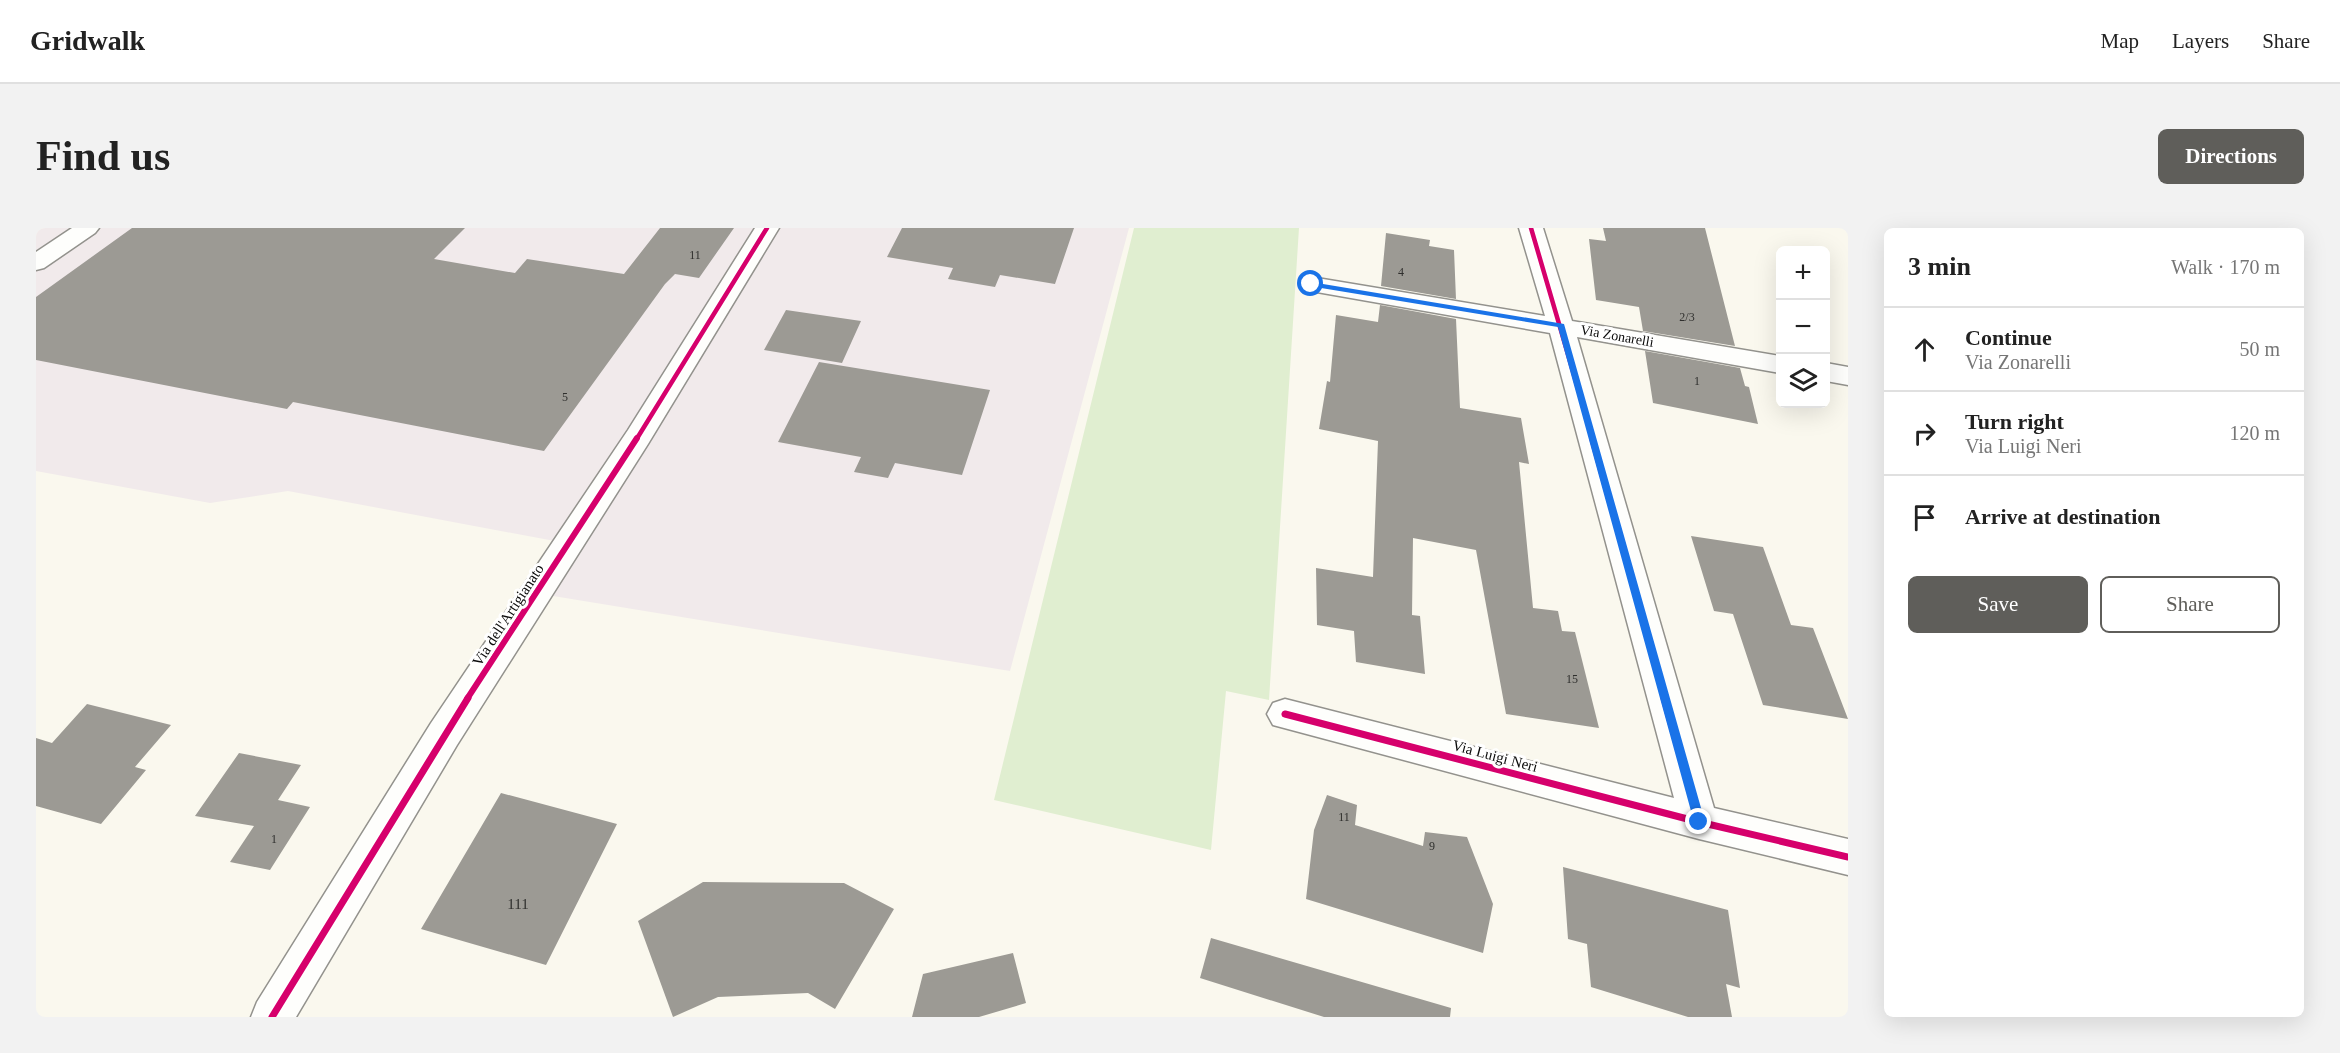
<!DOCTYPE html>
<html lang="en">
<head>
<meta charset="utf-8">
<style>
  body { margin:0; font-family:Georgia,serif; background:#f2f2f2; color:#222 }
  .controls { position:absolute; right:18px; top:18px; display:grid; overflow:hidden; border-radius:9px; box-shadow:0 6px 24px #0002 }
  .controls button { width:54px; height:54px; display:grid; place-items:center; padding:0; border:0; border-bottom:2px solid #e0e0e0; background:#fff; color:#222; font:30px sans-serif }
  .stop { position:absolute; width:18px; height:18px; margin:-14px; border:4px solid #1a73e8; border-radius:50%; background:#fff }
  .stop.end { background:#1a73e8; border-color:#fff; box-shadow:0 2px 6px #0008 }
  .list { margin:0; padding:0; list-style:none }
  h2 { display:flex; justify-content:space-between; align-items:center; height:78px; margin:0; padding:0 24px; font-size:26px }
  h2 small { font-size:20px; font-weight:400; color:#767676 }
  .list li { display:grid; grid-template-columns:39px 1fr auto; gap:18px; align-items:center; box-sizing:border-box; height:84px; padding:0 24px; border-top:2px solid #e0e0e0 }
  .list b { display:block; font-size:22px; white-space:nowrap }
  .list p { margin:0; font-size:20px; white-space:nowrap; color:#767676 }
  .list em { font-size:20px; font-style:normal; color:#767676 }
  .actions { display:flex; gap:12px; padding:18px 24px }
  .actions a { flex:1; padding:14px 0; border:2px solid #5f5e5a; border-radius:9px; text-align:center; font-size:21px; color:#5f5e5a }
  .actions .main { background:#5f5e5a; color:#fff }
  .icon { flex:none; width:33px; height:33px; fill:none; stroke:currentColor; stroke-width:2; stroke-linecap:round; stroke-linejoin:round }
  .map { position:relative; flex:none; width:1812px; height:789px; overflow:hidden; border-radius:9px }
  header { display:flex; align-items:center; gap:36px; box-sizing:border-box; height:84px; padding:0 30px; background:#fff; border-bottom:2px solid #e0e0e0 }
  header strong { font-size:28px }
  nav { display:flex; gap:33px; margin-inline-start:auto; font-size:21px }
  .intro { display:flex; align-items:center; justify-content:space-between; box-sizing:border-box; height:144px; padding:0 36px }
  h1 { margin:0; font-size:42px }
  .button { padding:15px 27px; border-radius:9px; background:#5f5e5a; color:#fff; font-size:21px; font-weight:700 }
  main { display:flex; gap:36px; padding:0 36px }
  aside { flex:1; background:#fff; border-radius:9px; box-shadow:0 6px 24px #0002 }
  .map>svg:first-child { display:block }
</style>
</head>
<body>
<header>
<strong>Gridwalk</strong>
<nav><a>Map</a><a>Layers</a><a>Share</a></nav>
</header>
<div class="intro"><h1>Find us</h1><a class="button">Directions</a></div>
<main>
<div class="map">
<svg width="1812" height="789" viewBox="0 0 1812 789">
  <rect width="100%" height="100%" fill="#faf8ee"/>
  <path fill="#f1eaeb" d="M0,0H1093L974,443L511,367L540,317L252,263L174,275L0,243Z"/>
  <path fill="#e0eed0" d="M1098,0H1263L1233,472L1190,463L1175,622L958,572Z"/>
  <path fill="#9c9a94" d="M96,0H429L398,31L479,45L491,31L588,46L624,0H698L663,50L639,46L629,56L508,223L257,174L251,181L0,132V69Z
    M866,0H1038L1019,56L964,47L959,59L912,51L917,40L851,29Z
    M1567,0H1669L1699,118L1607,103L1603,79L1560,72L1553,11L1570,13Z
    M1350,5L1394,12L1393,18L1418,22L1420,71L1345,58Z
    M1344,77L1420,91L1424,180L1485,190L1493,236L1483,234L1497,380L1522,383L1526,403L1539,404L1563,500L1470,486L1440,322L1377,310L1376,387L1384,388L1389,446L1320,434L1318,403L1281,397L1280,340L1337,349L1342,213L1283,201L1291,153L1294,154L1300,87L1342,94Z
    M750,82L825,93L806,135L728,122Z
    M1609,123L1704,140L1709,158L1713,159L1722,196L1617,175Z
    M783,134L954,162L926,247L859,235L852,250L818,244L825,229L742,214Z
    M1655,308L1727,319L1755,397L1777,400L1812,491L1727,477L1697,386L1678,383Z
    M51,476L135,497L99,539L110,542L65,596L0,578V510L16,515Z
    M203,525L265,537L242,572L274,579L234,642L194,634L218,598L159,588Z
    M465,565L581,596L510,737L385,701Z
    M1291,567L1321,577L1319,597L1387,618L1389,604L1431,609L1457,676L1447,725L1270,671L1278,602Z
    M1527,639L1692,682L1704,760L1690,756L1696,789H1652L1555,759L1551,716L1532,711Z
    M667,654L808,655L858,681L799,781L772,765L682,769L637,789L602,693Z
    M1175,710L1415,780L1414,789H1288L1164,750Z
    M977,725L990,775L943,789H876L887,746Z"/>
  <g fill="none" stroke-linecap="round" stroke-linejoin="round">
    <g stroke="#93928d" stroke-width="3">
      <path id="minor" d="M36,0H63L59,5L8,40L0,42V24Z
        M719,0H743L612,216L421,517L260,789H215L221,774L395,495L592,202Z
        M1483,0H1507L1536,93L1744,128V145L1541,109L1678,580L1812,611V647L1663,611L1237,497L1231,486L1237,475L1249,471L1638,570L1514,105L1275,63L1266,61L1263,56L1266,51L1275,49L1509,88Z
        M1790,135L1812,139V157L1790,153Z"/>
    </g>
    <use href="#minor" fill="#fefefc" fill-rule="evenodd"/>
    <g stroke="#fff" stroke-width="8">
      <path id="cycleway-far2" d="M1495,0L1557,212
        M600,212L731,0"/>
    </g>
    <g stroke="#fff" stroke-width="10">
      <path id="cycleway-far1" d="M1556,210L1629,471
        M431,471L601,210"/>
    </g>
    <g stroke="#fff" stroke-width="10">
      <path id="cycleway" d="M1628,470L1663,594L1812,629
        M1249,486L1663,594
        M236,789L432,470"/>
    </g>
    <use href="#cycleway-far2" stroke="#d6006c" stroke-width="4.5"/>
    <use href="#cycleway-far1" stroke="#d6006c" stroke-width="6"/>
    <use href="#cycleway" stroke="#d6006c" stroke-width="7"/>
  </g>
  <path fill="#1a73e8" d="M1275,54L1528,96L1669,594L1667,597L1663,599L1658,594L1522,99L1273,58Z"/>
  <g text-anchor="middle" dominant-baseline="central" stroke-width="6" stroke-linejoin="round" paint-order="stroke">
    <g font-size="12" fill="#2f2f2d">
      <text x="659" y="27">11</text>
      <text x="1365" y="44">4</text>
      <text x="1651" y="89">2/3</text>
      <text x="1661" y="153">1</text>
      <text x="529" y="169">5</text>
      <text x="1536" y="451">15</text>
      <text x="1308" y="589">11</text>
      <text x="238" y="611">1</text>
      <text x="1396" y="618">9</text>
    </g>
    <g font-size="14" fill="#0b0b0b" stroke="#fff">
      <text transform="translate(1581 108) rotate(10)">Via Zonarelli</text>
    </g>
    <g font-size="15" fill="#0b0b0b" stroke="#fff">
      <text transform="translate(472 387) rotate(-57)">Via dell'Artigianato</text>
      <text transform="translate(1459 528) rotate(15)">Via Luigi Neri</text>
    </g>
    <g font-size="15" fill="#2f2f2d">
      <text x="482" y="676">111</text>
    </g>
  </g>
</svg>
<div class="controls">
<button>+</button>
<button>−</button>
<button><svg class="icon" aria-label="layers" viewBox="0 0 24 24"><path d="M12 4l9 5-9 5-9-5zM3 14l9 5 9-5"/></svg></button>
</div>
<div class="stop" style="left:1275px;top:56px"></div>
<div class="stop end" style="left:1663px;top:594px"></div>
</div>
<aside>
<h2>3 min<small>Walk · 170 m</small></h2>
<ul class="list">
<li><svg class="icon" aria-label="ahead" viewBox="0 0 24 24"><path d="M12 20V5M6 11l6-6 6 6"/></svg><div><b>Continue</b><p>Via Zonarelli</p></div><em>50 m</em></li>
<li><svg class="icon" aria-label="right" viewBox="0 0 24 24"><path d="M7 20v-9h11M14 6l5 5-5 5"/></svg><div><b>Turn right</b><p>Via Luigi Neri</p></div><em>120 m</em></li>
<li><svg class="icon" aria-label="arrive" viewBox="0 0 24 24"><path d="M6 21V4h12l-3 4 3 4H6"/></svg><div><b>Arrive at destination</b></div></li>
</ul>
<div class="actions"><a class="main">Save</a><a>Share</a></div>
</aside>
</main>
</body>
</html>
